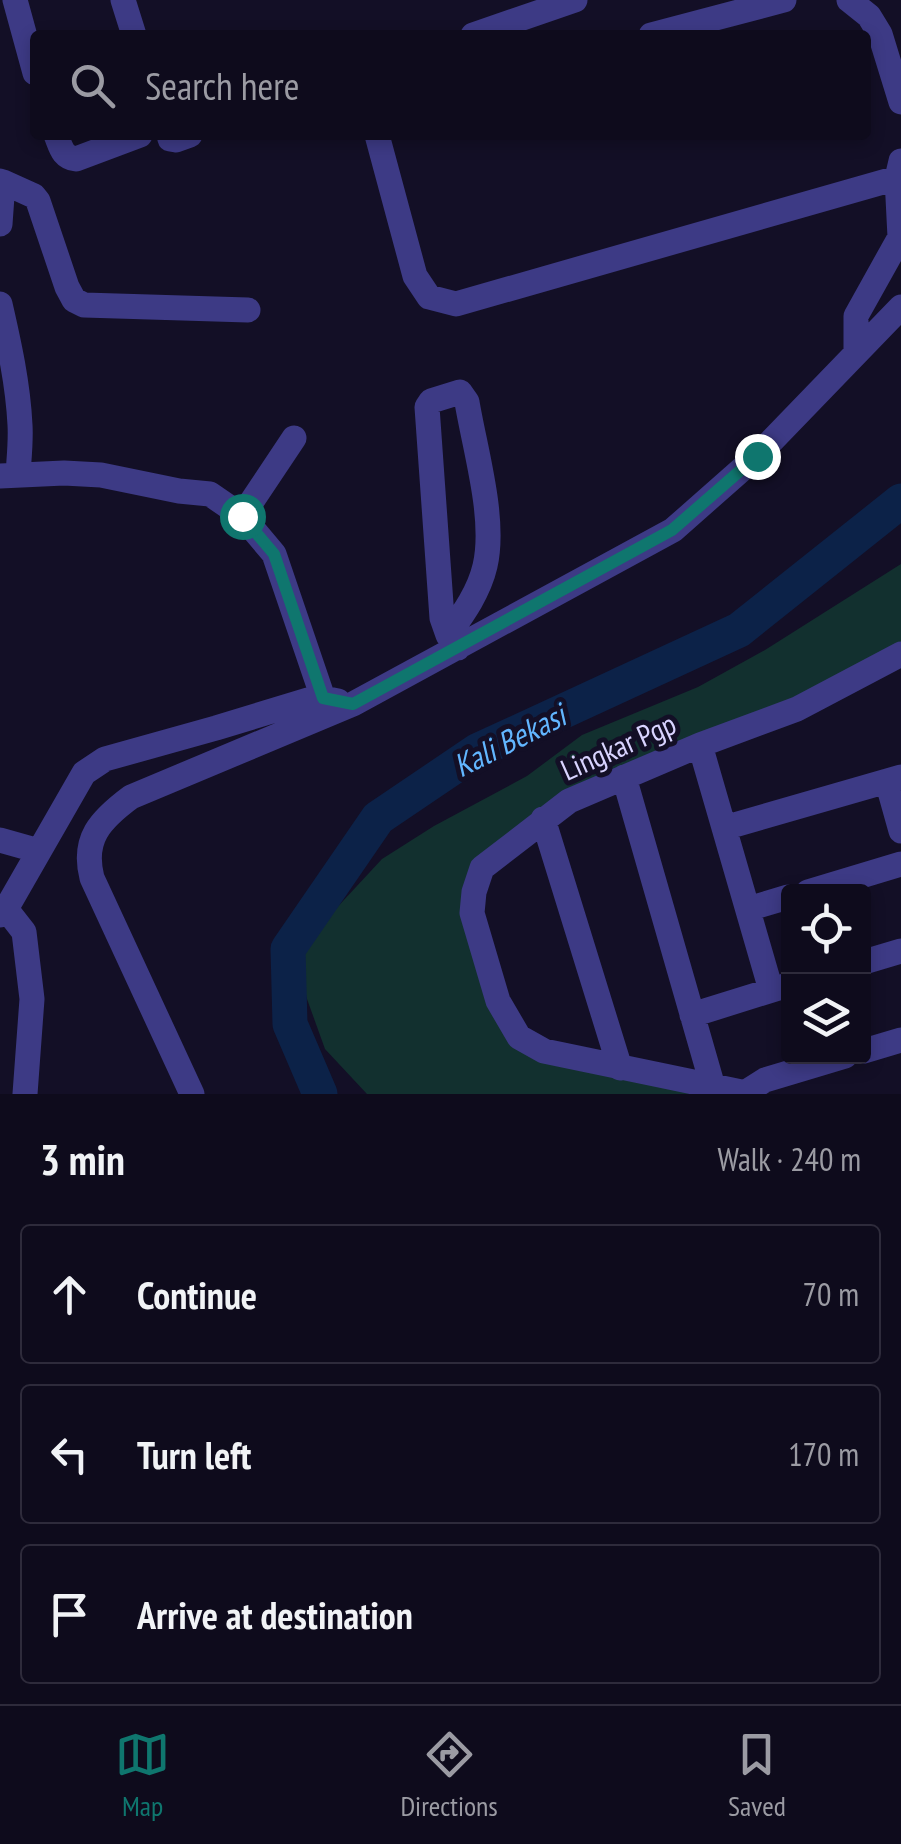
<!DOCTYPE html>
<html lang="en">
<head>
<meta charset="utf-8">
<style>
  body { margin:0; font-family:"PT Sans Narrow",sans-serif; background:#1c1929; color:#f1f3f6 }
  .controls { position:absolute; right:30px; bottom:30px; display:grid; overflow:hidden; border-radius:10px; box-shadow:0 5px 15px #0003 }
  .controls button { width:90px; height:90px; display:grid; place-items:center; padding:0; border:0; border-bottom:2px solid #2e2b3b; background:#0e0b1c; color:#f1f3f6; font:50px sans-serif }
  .stop { position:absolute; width:30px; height:30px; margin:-22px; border:8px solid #0f766e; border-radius:50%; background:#fff }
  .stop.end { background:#0f766e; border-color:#fff; box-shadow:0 2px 10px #0008 }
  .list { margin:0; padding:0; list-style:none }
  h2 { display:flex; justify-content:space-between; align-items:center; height:130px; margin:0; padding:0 40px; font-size:42px }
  h2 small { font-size:32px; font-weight:400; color:#9b9ba3 }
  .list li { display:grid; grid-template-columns:65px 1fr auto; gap:30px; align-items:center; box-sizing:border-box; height:140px; margin:0 20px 20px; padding:0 20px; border:2px solid #2e2b3b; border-radius:10px }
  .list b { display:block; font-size:38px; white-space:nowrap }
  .list em { font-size:32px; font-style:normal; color:#9b9ba3 }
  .icon { flex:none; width:55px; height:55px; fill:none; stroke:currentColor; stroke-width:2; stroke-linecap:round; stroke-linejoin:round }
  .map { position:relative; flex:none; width:901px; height:1094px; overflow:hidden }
  .search { position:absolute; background:#0e0b1c; box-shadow:0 5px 15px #0003; left:30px; right:30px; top:30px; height:110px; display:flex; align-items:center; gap:25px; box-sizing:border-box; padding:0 35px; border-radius:10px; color:#9b9ba3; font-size:38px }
  .sheet { height:610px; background:#0e0b1c }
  nav { display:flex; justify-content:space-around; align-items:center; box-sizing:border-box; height:140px; border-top:2px solid #2e2b3b; background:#0e0b1c; font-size:28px; color:#9b9ba3 }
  nav a { display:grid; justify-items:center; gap:5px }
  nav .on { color:#0f766e }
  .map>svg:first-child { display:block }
</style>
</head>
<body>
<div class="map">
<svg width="901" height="1094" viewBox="0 0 901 1094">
  <rect width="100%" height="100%" fill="#130f26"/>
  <path fill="#12302f" d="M901,564V654L543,819L474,892L519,1037L751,1094H367L325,1049L307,999L299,966L317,929L382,859L434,826L527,776L582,735L698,687L765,650Z"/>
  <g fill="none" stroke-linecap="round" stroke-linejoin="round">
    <path stroke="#0c2248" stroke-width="35" d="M320,1094L290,1024L288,949L378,818L477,751L739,630L901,501"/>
    <path stroke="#3d3a85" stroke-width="25" d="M15,0L35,73
      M123,0L134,35
      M849,0L869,16L880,34L901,102
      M473,35L575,0
      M651,35L784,0
      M56,135C61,147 62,157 76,159L140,135
      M169,135L170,139L176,140L190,135
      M377,135L415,276L429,297L456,304L897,178
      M0,181L3,182L0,224
      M3,182L34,196L38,201L67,287L74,300L84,305L248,310
      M0,304C9,343 18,384 20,425C21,441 19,458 18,474
      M856,353V316L900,237L897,178L901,161
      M0,476L64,473L101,475L179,491L210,494L242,516L274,554L323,698
      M242,516L294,438
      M448,635L442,618L427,407L431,401L460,392L467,402C475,450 496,519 485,566C479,592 463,614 448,635L458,648
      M700,745L771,990
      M624,777L713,1087
      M887,781L901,831
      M543,819L620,1068
      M724,828L901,777
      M0,840L39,851
      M808,892L901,864
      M6,909L24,932L32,999L25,1094
      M748,909L788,897
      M0,915L6,909L84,773L105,759L216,728L308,700L323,698L338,701
      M864,962L901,951
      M692,1015L788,985
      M864,1051L901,1040
      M746,1092L765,1080L845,1056
      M192,1094L92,878C82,839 100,820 131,797L353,704L673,530L757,456L901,307
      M751,1094L544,1051L519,1037L498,1001L472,913L474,892L482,868L569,801L700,745L797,709L901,654"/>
  </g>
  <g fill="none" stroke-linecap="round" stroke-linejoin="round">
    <path stroke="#0f766e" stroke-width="12" d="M242,516L274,554L323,698L353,704L672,530L757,456"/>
  </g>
  <g text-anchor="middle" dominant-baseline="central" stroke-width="10" stroke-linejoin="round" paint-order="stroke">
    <g font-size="30" fill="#d9d4ff" stroke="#130f26">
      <text transform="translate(618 746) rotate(-24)">Lingkar Pgp</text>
    </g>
    <g font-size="32" font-style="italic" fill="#62b6ff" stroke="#130f26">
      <text transform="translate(509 740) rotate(-27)">Kali Bekasi</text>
    </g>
  </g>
</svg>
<div class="controls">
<button><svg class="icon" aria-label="locate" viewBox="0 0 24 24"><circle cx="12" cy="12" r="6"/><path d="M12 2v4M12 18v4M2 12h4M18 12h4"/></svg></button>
<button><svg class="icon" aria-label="layers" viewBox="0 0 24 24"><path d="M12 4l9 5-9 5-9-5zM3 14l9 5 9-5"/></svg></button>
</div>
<div class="stop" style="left:242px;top:516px"></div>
<div class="stop end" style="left:757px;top:456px"></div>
<div class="search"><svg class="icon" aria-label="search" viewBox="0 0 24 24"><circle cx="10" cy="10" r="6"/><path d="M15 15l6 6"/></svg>Search here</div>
</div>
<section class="sheet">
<h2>3 min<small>Walk · 240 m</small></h2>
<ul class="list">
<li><svg class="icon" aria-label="ahead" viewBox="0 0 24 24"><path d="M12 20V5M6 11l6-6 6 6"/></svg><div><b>Continue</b></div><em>70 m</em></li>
<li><svg class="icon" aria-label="left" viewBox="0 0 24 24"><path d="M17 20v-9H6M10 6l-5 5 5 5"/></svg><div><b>Turn left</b></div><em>170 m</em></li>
<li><svg class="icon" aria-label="arrive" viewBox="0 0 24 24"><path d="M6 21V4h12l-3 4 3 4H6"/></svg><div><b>Arrive at destination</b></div></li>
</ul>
</section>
<nav>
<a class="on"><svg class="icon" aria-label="map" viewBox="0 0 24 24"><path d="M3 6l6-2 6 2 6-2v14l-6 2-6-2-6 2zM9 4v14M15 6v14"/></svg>Map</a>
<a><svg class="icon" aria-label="directions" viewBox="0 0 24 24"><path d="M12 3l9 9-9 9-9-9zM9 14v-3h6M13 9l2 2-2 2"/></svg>Directions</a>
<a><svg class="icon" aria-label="saved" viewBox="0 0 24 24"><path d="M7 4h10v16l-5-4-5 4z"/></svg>Saved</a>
</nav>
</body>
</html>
